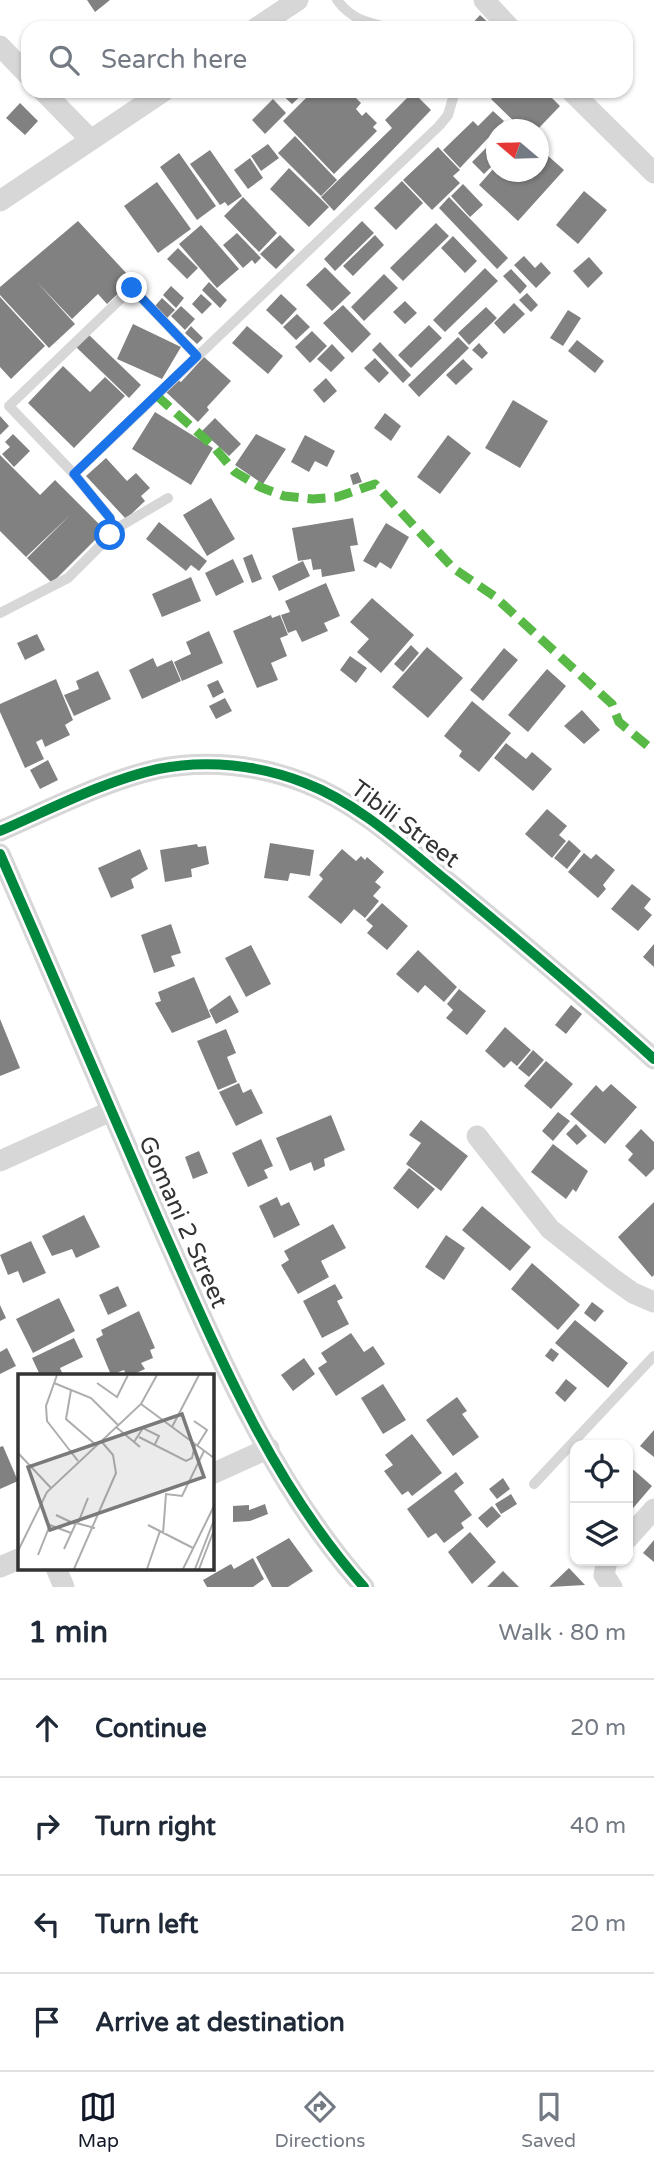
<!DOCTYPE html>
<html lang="en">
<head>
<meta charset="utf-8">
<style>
  body { margin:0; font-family:"Varela Round",sans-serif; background:#f2f2f3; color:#1f2937 }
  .controls { position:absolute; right:21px; bottom:21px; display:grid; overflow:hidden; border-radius:14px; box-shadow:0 2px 5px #0004 }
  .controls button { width:63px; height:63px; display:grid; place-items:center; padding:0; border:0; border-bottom:2px solid #e0e1e3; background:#fff; color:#1f2937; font:35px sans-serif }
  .compass { position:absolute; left:486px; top:119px; width:63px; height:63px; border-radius:50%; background:#fff; box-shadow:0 2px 5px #0004; rotate:289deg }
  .stop { position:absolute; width:21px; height:21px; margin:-16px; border:5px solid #1a73e8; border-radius:50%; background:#fff }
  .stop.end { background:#1a73e8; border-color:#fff; box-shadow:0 2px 7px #0008 }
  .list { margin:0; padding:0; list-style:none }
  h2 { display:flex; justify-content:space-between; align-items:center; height:91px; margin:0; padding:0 28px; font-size:30px }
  h2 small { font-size:23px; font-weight:400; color:#747a83 }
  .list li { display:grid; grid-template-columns:46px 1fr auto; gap:21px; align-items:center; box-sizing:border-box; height:98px; padding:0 28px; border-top:2px solid #e0e1e3 }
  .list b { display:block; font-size:26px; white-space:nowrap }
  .list em { font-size:23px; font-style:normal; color:#747a83 }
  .icon { flex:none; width:38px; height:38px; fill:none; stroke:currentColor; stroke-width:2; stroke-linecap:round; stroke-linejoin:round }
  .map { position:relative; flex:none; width:654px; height:1587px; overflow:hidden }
  .search { position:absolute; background:#fff; box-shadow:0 2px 5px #0004; left:21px; right:21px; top:21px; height:77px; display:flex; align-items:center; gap:18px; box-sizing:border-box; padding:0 24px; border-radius:21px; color:#747a83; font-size:26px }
  .sheet { height:483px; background:#fff }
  nav { display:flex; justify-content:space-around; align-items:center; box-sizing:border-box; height:98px; border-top:2px solid #e0e1e3; background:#fff; font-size:19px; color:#747a83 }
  nav a { display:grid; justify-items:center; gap:4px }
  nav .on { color:#111827 }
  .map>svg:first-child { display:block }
</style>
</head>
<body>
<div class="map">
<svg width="654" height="1587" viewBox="0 0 654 1587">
  <rect width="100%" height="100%" fill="#fff"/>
  <path fill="#818181" d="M87,0H110L95,12Z
    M480,15L494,28L470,26Z
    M278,91H306L292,104Z
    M313,91H338L341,94L349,91L361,103L356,109L362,116L366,112L377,123L373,127L377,131L334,174L283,121Z
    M499,91H545L560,106L537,130H523L491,99Z
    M413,92L431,110L334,211L321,197L392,128L385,120Z
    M273,99L286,113L265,134L252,120Z
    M20,103L38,121L25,135L6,118Z
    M493,111L504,121L460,168L443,150L473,121L478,126Z
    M295,136L337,180L321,196L278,153Z
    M268,144L279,158L261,171L251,156Z
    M438,147L460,170L453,176L460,183L432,210L403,180Z
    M538,147L564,170L518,221L479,185L493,169L500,176L504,172H538Z
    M486,148L496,162L484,174L472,162Z
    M210,150L242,196L228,206L225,202L220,205L190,164Z
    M179,153L216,206L197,220L160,167Z
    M250,158L263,178L248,189L234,170Z
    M289,168L329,207L309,227L270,189Z
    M402,181L423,203L396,230L374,208Z
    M157,182L191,229L158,253L124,206Z
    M463,184L483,205L470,217L451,196Z
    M584,191L607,210L578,244L556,225Z
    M243,197L277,233L259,252L224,216Z
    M449,197L508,258L497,269L439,208Z
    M78,221L128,275L126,286L107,304L98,294L72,319L36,281L75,324L49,348L0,295V287Z
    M362,221L374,233L335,271L324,259Z
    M436,223L449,236L403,281L390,268Z
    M201,225L239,269L217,288L179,244Z
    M237,233L261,258L255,264L252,260L243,268L223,245Z
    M280,235L295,250L276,269L260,254Z
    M375,235L384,245L353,276L343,266Z
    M453,236L477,261L465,273L441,248Z
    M178,248L198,268L187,279L167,259Z
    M524,256L535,268L541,262L551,273L536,288L514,265Z
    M589,257L603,273L588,288L573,271Z
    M325,267L351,293L332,311L306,285Z
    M485,268L498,281L445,332L433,320Z
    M511,269L527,286L520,294L503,276Z
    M384,274L398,288L364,321L351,307Z
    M209,282L227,300L220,308L202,290Z
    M171,286L184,298L176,308L163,295Z
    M527,293L538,305L531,312L519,300Z
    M201,294L212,304L202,314L192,304Z
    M281,294L297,309L282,325L266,310Z
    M0,297L45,346L11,379L0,367Z
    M162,298L175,310L167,318L155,306Z
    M405,301L417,313L405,324L393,312Z
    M514,303L525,314L504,334L494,323Z
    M343,305L371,334L352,353L323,323Z
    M181,306L195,319L185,330L171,316Z
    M486,307L497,318L469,345L458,333Z
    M568,310L581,318L563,346L550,338Z
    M297,314L310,327L296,340L283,327Z
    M133,324L181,347L162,379L117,359Z
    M429,325L442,338L411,368L398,355Z
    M191,326L203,338L197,344L185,333Z
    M247,326L283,356L268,374L232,343Z
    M312,331L327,346L310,363L295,347Z
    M89,335L141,385L129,398L76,347Z
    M458,337L469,348L419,397L408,385Z
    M577,340L604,361L595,373L568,351Z
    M380,342L411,375L403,383L372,350Z
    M479,343L488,353L482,359L472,350Z
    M332,344L345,358L331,372L317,359Z
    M204,357L231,381L207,407L209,410L198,422L166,392L178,380L181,382Z
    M375,358L389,373L379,383L364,368Z
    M463,359L473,369L456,385L446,375Z
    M63,366L90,392L105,377L125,396L74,448L28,403Z
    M326,378L337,391L324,403L313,390Z
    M513,400L548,421L520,468L485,448Z
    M155,412L213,448L191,485L132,449Z
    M385,413L401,426L391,441L374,428Z
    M0,416L9,426L0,435Z
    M215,418L241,444L229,456L202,431Z
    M13,434L30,451L14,467L2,454L10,447L5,442Z
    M256,434L286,449L263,484L235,465Z
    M305,435L335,451L327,467L315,461L309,472L291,462Z
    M448,435L471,453L440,494L417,477Z
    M0,455L40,495L55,480L105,530L52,583L27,558L70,515L26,557L0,531Z
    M106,458L127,481L136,473L150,488L141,496L145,501L126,519L86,476Z
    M358,472L362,482L353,485L350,475Z
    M211,498L235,539L207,556L183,515Z
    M353,518L358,545L350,546L355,571L322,577L321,569L313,570L311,559L298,561L292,528Z
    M159,522L207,561L199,571L191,565L186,571L146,539Z
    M386,523L409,537L391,569L380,562L376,568L363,561Z
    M252,554L262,579L252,583L243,558Z
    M233,559L244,582L216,596L205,573Z
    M303,561L310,576L279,591L272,576Z
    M191,577L201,601L162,617L152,594Z
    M326,583L340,616L324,623L328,631L302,642L296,630L288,633L281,615L290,612L285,601Z
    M372,598L414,635L381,673L357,652L369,639L350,622Z
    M271,615L272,618L280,615L288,635L280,638L287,656L271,663L278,680L257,688L233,631Z
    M209,631L223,663L182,681L174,662L191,654L186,642Z
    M37,634L45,650L25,660L17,643Z
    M411,645L419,653L403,672L394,664Z
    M427,647L463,678L428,718L392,687Z
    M504,648L518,660L483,701L470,690Z
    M350,656L367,668L356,683L340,670Z
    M153,658L157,667L172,660L181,681L142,699L129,670Z
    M547,669L566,686L528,732L508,715Z
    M98,671L111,699L74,716L64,695L79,689L76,681Z
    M56,679L73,720L65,725L70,735L45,747L42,739L36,742L44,759L25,768L0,712V704Z
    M218,680L224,692L213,698L207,685Z
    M225,698L232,711L216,719L209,706Z
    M472,701L511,733L479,772L459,756L462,751L444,736Z
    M582,710L600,730L584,744L564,726Z
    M506,743L526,759L532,752L552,769L533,791L494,758Z
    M48,760L58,780L40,789L30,770Z
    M547,809L567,826L559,835L566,841L552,858L525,834Z
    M569,840L581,851L567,869L554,858Z
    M270,843L314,850L310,876L290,873L288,881L264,878Z
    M197,844L198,847L206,846L209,864L191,869L192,877L165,882L160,850Z
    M140,849L148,869L131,879L134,888L111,898L98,868Z
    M342,849L356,861L361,856L365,860L367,857L384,872L375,882L381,887L373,896L379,901L365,918L354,909L341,924L308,897L323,879L319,875Z
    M584,853L591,859L596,854L615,870L603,885L606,889L598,898L568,872Z
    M632,884L651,899L644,908L652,915L638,931L611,909Z
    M382,903L408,926L387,950L367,933L373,926L366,920Z
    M171,924L181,953L171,956L175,966L154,973L141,935Z
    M654,944V967L643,957Z
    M251,945L271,984L246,997L225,958Z
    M418,950L457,987L444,1002L425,985L418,993L396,974Z
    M194,977L211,1017L172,1033L155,1003L161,1001L158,992Z
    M459,989L486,1011L467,1035L446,1018L453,1010L447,1004Z
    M230,995L239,1012L216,1024L209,1010Z
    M571,1005L582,1014L566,1034L555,1025Z
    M0,1019L20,1068L0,1076Z
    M505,1027L531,1050L517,1066L511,1061L504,1068L485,1051Z
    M226,1029L236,1053L227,1057L237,1082L218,1090L197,1041Z
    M533,1050L544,1060L529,1077L518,1068Z
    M546,1061L573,1084L551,1109L524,1086Z
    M239,1083L243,1093L251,1089L263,1113L236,1126L219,1092Z
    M611,1084L637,1107L605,1144L570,1114L596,1085L603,1092Z
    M558,1112L570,1121L553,1141L542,1131Z
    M331,1115L345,1150L324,1159L325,1166L314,1171L311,1162L290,1171L276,1138Z
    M421,1120L468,1156L441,1191L406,1164L421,1143L409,1135Z
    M576,1124L587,1136L577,1145L566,1134Z
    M641,1129L654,1142V1169L646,1177L628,1160L633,1154L625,1146Z
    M261,1139L273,1166L264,1170L268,1178L248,1187L232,1153Z
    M553,1144L588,1171L576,1192L573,1189L566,1199L531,1172Z
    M199,1151L208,1173L193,1179L185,1157Z
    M409,1168L435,1189L418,1209L393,1188Z
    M277,1197L281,1206L289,1202L300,1225L274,1238L259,1206Z
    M654,1202V1275L652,1277L618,1237Z
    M482,1206L531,1247L510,1271L462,1230Z
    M84,1215L100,1247L76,1258L72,1249L52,1256L42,1236Z
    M333,1224L346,1248L321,1261L329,1277L298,1294L281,1265L289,1260L284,1251Z
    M446,1235L465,1248L444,1280L425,1267Z
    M31,1241L46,1273L23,1283L18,1271L8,1275L0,1255Z
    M532,1263L580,1305L558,1330L511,1289Z
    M335,1284L343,1298L337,1301L349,1324L322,1338L303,1301Z
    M118,1286L127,1306L108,1315L99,1295Z
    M59,1298L75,1331L33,1353L16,1319Z
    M592,1302L604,1311L595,1322L584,1313Z
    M0,1305L6,1318L0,1321Z
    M139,1311L155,1348L150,1350L153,1358L141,1363L145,1369L132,1375H126L124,1370L111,1375L96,1339L103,1335L101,1330Z
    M575,1320L628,1363L608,1388L555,1343Z
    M351,1333L364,1352L373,1346L385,1364L336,1396L318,1368L327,1362L321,1353Z
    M74,1338L83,1357L60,1368L63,1375H40L32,1358Z
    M7,1348L16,1366L0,1374V1352Z
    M551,1348L559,1354L553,1362L545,1356Z
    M304,1358L315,1374L293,1391L281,1375Z
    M566,1379L577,1388L565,1402L555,1393Z
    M383,1384L406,1420L383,1434L361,1398Z
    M457,1397L467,1411L462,1414L479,1437L453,1456L426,1420Z
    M654,1430V1457L640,1446Z
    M412,1434L442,1473L412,1496L408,1491L402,1495L384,1471L393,1465L385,1455Z
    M3,1446L18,1481L0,1489V1447Z
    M628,1465L652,1486L628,1514Z
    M456,1472L464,1483L454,1491L472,1515L461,1523L464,1528L444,1543L436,1533L428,1538L407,1509Z
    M503,1478L510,1489L497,1499L489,1489Z
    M511,1494L517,1504L501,1514L495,1504Z
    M265,1504L268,1514L250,1521L233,1522V1506L249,1505V1510Z
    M492,1506L501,1516L487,1528L478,1518Z
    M470,1532L496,1562L472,1584L448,1552Z
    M289,1538L313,1571L288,1587H272L256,1557Z
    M654,1540V1562L643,1553Z
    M253,1558L264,1579L253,1587H207L203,1580L231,1564L234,1569Z
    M569,1568L585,1585L549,1587Z
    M503,1571L519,1587H487Z"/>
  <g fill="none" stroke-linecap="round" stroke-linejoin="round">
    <path stroke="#d7d7d7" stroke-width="10" d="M337,0C352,20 368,23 391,28
      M74,474L439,126L448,115L455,91
      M110,535L112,526L110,518L74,474L9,406L132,288L197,356
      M0,613L68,578L119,527L168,498
      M534,1484L654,1356"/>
    <path stroke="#d7d7d7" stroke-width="21" d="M484,0L510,28
      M256,28L298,0
      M0,46L28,75
      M43,91L91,140
      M571,91L654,173
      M0,201L164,91
      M0,831C51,809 104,781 158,769C206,759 260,765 305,783C358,803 405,847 448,882C518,940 587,998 654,1059
      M0,854C54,977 107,1101 160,1223C216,1349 271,1483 364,1587
      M477,1136L550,1229L612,1278L633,1293L654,1302
      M0,1161L111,1111
      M212,1474L269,1448
      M628,1538L654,1509
      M607,1561L604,1575L612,1587
      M0,1567L19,1559
      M56,1568L64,1587"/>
    <path stroke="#58b947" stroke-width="9" stroke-dasharray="18 9" stroke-linecap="butt" d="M156,395L213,446L235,472L260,487L284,496L313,499L337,497L375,484L453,568L494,596L612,704L619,722L654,751"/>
    <g stroke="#fff" stroke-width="15">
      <path id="cycleway" d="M0,831C51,809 104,781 158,769C206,759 260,765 305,783C358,803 405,847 448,882C518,940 587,998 654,1059
        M0,854C54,977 107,1101 160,1223C216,1349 271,1483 364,1587"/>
    </g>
    <use href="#cycleway" stroke="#00873e" stroke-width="10"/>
  </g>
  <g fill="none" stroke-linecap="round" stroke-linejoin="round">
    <path stroke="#1a73e8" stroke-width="9" d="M110,535L112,526L110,518L74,474L197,356L132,288"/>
  </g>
  <g text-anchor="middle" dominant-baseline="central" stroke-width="7" stroke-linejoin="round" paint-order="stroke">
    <g font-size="24" fill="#333" stroke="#fff">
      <text transform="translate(405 824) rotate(37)">Tibili Street</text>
      <text transform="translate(183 1222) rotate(66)">Gomani 2 Street</text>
    </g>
  </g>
  <g transform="translate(18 1374)">
    <rect width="196" height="196" fill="#fff"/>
    <path fill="none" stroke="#adadad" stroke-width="2" d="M39,1L28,32L29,47L60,87M36,9L73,24L100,51M79,9L99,23L110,1M53,16L48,45L78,71M123,30L196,84M176,47L189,56L179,72M98,53L122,73M154,53L181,1M121,63L168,87L174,84L177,71M116,68L125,54L141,62L137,70M0,79L33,114M38,141L57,150M60,149L70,124M130,151L175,174M145,160L148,120L164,122L186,77M46,175L58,149L77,154M0,177L29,118L123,30L139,1M20,181L32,151L53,159M56,195L98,99L95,81L83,67M129,195L142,157M165,195L196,132M177,195L196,146M181,195L196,156"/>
    <path fill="#7a7a7a" fill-opacity="0.15" stroke="#7a7a7a" stroke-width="3.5" d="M164,40L186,103L32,156L10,93Z"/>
    <rect width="196" height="196" fill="none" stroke="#333" stroke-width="3.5"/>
  </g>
</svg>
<div class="controls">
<button><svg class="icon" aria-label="locate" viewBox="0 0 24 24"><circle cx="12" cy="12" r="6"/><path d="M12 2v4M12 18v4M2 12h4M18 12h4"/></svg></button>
<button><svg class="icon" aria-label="layers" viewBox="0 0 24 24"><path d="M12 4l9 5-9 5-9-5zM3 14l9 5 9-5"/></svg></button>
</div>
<svg class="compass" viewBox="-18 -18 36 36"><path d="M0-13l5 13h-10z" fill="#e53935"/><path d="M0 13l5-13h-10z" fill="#747a83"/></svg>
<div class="stop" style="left:110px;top:535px"></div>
<div class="stop end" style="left:132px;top:288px"></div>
<div class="search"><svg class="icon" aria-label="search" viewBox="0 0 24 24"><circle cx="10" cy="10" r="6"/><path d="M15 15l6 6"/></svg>Search here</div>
</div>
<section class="sheet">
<h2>1 min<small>Walk · 80 m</small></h2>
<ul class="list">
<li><svg class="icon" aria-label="ahead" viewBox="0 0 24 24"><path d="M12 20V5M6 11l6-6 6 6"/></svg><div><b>Continue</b></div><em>20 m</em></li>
<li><svg class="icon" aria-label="right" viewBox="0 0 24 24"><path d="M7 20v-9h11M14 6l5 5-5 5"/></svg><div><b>Turn right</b></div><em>40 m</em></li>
<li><svg class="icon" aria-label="left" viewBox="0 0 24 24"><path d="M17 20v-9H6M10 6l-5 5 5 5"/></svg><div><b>Turn left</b></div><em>20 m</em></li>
<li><svg class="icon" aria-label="arrive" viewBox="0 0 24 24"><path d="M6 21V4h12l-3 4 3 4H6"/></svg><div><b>Arrive at destination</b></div></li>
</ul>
</section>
<nav>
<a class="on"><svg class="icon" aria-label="map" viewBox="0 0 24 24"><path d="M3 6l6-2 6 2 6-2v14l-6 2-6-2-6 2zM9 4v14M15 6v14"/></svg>Map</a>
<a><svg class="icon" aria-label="directions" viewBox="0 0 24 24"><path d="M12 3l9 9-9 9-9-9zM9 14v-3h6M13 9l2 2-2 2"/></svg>Directions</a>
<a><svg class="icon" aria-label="saved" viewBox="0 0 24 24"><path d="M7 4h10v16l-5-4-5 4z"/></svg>Saved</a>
</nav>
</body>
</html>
